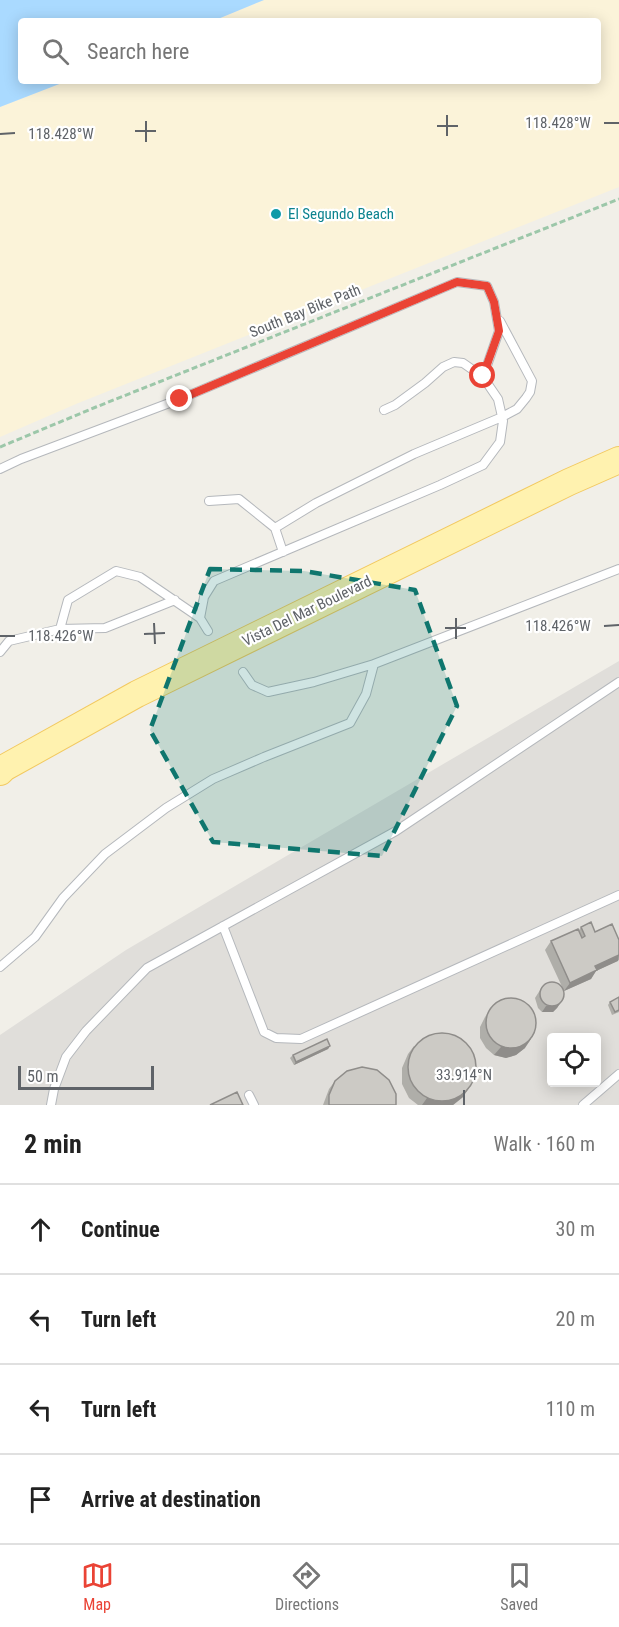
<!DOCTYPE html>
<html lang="en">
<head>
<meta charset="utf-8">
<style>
  body { margin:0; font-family:"Roboto Condensed",sans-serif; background:#f2f2f2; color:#222 }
  .controls { position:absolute; right:18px; bottom:18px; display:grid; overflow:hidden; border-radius:6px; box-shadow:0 3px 15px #0003 }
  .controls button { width:54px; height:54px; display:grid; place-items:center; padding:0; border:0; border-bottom:2px solid #e0e0e0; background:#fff; color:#222; font:30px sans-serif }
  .scale { position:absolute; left:18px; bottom:15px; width:136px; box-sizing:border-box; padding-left:6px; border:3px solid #5f6368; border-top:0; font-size:16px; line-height:21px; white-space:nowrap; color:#5f6368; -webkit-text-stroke:4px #fff; paint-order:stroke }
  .stop { position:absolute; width:18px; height:18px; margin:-14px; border:4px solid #ea4335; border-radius:50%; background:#fff }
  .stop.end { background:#ea4335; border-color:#fff; box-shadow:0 2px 6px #0008 }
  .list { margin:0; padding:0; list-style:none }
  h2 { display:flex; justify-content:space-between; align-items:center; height:78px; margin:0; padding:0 24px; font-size:26px }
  h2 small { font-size:20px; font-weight:400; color:#767676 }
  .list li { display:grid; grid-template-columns:39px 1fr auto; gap:18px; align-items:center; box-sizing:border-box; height:90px; padding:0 24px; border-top:2px solid #e0e0e0 }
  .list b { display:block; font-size:22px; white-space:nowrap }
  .list em { font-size:20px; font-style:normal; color:#767676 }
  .icon { flex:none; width:33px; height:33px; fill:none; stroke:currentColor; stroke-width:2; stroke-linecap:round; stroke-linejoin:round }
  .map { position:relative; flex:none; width:619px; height:1105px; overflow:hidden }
  .search { position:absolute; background:#fff; box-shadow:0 3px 15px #0003; left:18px; right:18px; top:18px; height:66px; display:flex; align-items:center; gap:15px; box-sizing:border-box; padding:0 21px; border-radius:6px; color:#767676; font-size:22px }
  .sheet { height:438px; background:#fff }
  nav { display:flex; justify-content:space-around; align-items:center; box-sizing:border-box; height:84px; border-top:2px solid #e0e0e0; background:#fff; font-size:16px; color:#767676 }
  nav a { display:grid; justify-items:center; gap:3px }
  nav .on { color:#ea4335 }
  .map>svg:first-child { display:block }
</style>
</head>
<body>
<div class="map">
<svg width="619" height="1105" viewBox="0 0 619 1105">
  <rect width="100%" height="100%" fill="#f1efe8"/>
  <path fill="#e0deda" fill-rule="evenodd" d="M619,661V1105H0V1035L126,950ZM552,1038H596V1082H552Z"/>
  <path fill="#fbf3d9" d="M264,0H619V187L76,404L0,437V107L67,81H598V21H213Z"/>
  <path fill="#aadaff" d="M0,0H264L213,21H21V81H67L0,107Z"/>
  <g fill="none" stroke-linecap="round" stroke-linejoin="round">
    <g stroke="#b5b8bc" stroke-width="10">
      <path id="lane" d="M0,469L21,459L180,399L457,282L487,286L494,302L499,331L483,377
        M209,501L239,499L275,528L316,503L414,454L502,417L517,409L526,398L530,392L532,381L500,321
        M275,528L283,552
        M60,629L68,600L116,571L140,577L200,618
        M208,631L200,618L204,597L214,581L440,485L483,465L500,442L503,421L498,399L483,377L463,363L454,362L443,367L425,383L395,405L384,410
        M0,652L9,641L60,629L105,628L175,600
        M243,672L252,685L268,692L314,682L374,664
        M223,926L264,1032L276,1038L301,1039L619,895
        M0,967L35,937L63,898L105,854L166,808L213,779L264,757L350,723L366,694L374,664L619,569
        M249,1095L254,1105
        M51,1105L54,1089L66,1057L86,1031L147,968L396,831L619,682
        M583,1105L619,1074"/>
    </g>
    <g stroke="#f2c960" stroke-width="28">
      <path id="primary" d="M0,772L4,768L137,694L569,482L619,460"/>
    </g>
    <path stroke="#9cc7a9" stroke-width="3" stroke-dasharray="6 3" stroke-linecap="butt" d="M0,447L96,407L619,199"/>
    <use href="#lane" stroke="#fff" stroke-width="8"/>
    <use href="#primary" stroke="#fff2af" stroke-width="26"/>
  </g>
  <path fill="#afaea9" d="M581,927L595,932L619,955V960L596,971L591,979L564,991L545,950L551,941L579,930Z
    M542,987L561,1002L557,1008L553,1012H542L538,1008L535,998Z
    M619,997V1012L612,1015L608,1005L610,1002Z
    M491,1008L525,1048L516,1055L506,1058L494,1055L486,1048L480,1038V1027L485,1017Z
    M330,1046L328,1049L294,1065L290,1058L293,1055Z
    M414,1046L463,1097L453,1105H418L409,1098L402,1084V1068L408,1054Z
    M335,1081L396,1105H323L329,1089Z"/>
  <path fill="#8f8d8a" d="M619,955L618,961L596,971L591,979L564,991L570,983L595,966Z
    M561,1002L557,1008L553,1012H542L546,1006Z
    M531,1039L525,1048L516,1055L506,1058L494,1055L501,1047Z
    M330,1046L328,1049L294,1065L296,1062Z
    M469,1088L463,1097L453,1105H422L427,1098Z"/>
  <path fill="#cccac5" stroke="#8f8d8a" stroke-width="1.5" d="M591,922L595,932L612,924L619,940V955L595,966L597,970L570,983L551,941L578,929L582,938L585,936L581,927Z
    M540 994a12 12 0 1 1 24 0a12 12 0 1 1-24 0Z
    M619,997V1010L615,1012L610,1002Z
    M486 1023a25 25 0 1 1 50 0a25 25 0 1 1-50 0Z
    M408 1067a34 34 0 1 1 68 0a34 34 0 1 1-68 0Z
    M327,1039L330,1046L296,1062L293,1055Z
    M362,1067L377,1070L389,1080L396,1094V1105H329V1095L335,1081L347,1071Z
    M237,1092L243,1105H210Z"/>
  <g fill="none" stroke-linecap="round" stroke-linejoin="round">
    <path stroke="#ea4335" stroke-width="8" d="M180,399L457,282L487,286L494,302L499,331L483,376"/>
  </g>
  <path fill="#0f766e" fill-opacity="0.2" stroke="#0f766e" stroke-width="4.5" stroke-dasharray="12 8" stroke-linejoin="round" d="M210,569L304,571L415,590L457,706L382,856L213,842L150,730Z"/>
  <path fill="none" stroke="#5f6368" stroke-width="2" d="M447,115V136M146,121V142M604,123H619M437,126H458M135,131H156M0,134L15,133M456,618V639M154,623L155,644M604,626L619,625M445,628H466M144,634L165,633M0,636H15M464,1090V1105"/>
  <circle fill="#0f9aa8" stroke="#fff" stroke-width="2" cx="276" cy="214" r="6"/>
  <g text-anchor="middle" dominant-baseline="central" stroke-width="4.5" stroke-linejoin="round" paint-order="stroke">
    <g font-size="15" fill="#0d838f" stroke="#fff" text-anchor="start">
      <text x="288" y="214">El Segundo Beach</text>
    </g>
    <g font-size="15" fill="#5f6368" stroke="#fff">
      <text transform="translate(305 311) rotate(-22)">South Bay Bike Path</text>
      <text transform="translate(307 611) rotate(-26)">Vista Del Mar Boulevard</text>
    </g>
  </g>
  <g font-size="15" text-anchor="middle" fill="#5f6368" stroke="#fff" stroke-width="4.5" stroke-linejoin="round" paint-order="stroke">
    <text x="558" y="128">118.428°W</text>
    <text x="61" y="139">118.428°W</text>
    <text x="558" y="631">118.426°W</text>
    <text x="61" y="641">118.426°W</text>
    <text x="464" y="1080">33.914°N</text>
  </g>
</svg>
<div class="controls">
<button><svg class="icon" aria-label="locate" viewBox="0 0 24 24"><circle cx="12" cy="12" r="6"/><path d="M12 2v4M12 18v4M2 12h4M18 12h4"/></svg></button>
</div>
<div class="scale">50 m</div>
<div class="stop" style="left:483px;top:376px"></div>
<div class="stop end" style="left:180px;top:399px"></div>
<div class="search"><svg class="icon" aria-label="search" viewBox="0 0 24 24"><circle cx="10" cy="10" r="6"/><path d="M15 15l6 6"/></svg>Search here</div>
</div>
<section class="sheet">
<h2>2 min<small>Walk · 160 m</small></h2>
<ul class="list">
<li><svg class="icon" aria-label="ahead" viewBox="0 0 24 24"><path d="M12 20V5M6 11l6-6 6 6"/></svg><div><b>Continue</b></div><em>30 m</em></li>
<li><svg class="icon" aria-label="left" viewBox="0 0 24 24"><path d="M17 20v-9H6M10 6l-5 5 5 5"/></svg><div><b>Turn left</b></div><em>20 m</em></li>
<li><svg class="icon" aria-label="left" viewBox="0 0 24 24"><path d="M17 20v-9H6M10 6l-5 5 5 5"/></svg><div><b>Turn left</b></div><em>110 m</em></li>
<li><svg class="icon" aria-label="arrive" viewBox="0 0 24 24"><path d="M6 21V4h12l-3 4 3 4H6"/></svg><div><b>Arrive at destination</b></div></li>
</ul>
</section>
<nav>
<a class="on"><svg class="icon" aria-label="map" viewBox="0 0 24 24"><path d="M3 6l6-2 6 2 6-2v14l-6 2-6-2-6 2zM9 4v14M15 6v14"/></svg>Map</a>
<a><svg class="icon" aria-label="directions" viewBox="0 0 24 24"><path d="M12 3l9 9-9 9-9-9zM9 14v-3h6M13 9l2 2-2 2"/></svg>Directions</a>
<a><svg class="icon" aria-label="saved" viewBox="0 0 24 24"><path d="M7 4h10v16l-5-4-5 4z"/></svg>Saved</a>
</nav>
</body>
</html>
